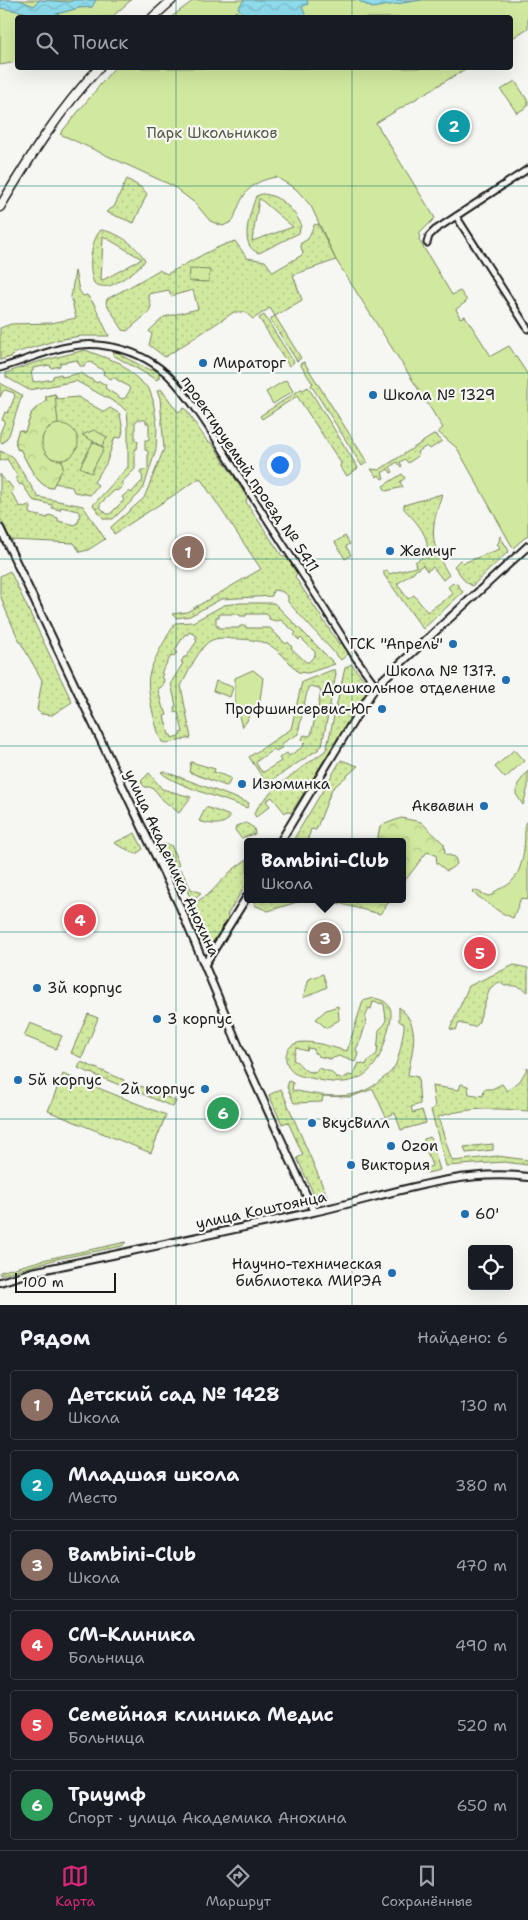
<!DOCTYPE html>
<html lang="ru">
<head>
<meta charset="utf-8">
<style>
  body { margin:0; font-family:"Shantell Sans",sans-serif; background:#242831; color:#f1f3f6 }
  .controls { position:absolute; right:15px; bottom:15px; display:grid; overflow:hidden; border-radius:5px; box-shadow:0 5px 20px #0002 }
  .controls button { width:45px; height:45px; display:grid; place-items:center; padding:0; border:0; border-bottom:1px solid #363941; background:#171b24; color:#f1f3f6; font:25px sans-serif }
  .scale { position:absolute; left:15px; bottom:12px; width:101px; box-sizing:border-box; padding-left:5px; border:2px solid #1c1c1c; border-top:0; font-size:14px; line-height:18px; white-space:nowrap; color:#1c1c1c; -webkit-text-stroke:4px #f6f6f2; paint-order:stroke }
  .you { position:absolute; left:279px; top:464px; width:18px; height:18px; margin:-12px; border:4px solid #fff; border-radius:50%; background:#1a73e8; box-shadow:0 0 0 8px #1a73e833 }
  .badge { display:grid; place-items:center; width:32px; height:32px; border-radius:50%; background:#db2777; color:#fff; font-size:16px; font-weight:700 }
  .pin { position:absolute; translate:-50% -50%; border:2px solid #fff; box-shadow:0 1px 5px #0006 }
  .popup { position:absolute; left:244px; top:838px; width:162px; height:65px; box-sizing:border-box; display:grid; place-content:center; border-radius:5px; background:#171b24; filter:drop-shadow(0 1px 4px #0005); font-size:16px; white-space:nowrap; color:#9ea1a6 }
  .popup b { font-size:19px; color:#f1f3f6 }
  .popup::after { content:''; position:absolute; left:50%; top:100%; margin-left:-10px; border:10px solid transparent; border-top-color:#171b24 }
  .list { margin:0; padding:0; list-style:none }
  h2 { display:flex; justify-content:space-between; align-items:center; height:65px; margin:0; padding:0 20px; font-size:21px }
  h2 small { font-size:16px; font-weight:400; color:#9ea1a6 }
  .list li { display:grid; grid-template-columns:32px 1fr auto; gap:15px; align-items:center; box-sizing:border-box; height:70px; margin:0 10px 10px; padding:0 10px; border:1px solid #363941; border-radius:5px }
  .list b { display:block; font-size:19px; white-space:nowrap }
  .list p { margin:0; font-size:16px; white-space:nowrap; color:#9ea1a6 }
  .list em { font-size:16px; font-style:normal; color:#9ea1a6 }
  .icon { flex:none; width:28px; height:28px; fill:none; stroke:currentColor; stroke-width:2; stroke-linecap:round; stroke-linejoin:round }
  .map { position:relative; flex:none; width:528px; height:1305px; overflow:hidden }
  .search { position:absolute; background:#171b24; box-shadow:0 5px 20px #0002; left:15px; right:15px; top:15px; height:55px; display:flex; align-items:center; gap:12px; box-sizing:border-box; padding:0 18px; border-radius:5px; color:#9ea1a6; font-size:19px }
  .sheet { height:545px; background:#171b24 }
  nav { display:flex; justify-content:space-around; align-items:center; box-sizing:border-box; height:70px; border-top:1px solid #363941; background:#171b24; font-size:14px; color:#9ea1a6 }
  nav a { display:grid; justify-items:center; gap:2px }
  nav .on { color:#db2777 }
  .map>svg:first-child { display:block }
</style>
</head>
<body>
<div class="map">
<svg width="528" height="1305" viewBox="0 0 528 1305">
  <defs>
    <pattern id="grass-dots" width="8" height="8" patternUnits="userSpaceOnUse" patternTransform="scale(1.25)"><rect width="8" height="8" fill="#d1e99f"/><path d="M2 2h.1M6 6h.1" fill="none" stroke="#b3c788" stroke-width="1.8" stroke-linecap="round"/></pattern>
    <pattern id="forest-crowns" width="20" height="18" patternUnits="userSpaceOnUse" patternTransform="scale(1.25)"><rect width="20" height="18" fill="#d1e99f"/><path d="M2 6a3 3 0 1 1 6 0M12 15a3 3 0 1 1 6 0" fill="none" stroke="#b3c788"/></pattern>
    <pattern id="water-waves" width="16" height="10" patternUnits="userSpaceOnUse" patternTransform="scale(1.25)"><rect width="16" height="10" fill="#8edcec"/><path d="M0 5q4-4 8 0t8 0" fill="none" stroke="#7abcca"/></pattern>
  </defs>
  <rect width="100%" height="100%" fill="#f6f6f2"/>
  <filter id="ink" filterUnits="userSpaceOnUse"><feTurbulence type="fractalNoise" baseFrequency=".02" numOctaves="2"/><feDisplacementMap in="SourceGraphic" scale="10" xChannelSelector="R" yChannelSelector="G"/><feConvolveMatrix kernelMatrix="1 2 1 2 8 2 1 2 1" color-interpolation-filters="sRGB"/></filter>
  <g filter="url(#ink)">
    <path fill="url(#grass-dots)" stroke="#76825e" fill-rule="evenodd" d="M127,179L142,188L147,194L134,223L106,212L114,207Z
      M262,194C280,195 293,209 301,224L299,233L259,253C237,246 251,212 256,196ZM259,199H260L293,227L252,241Z
      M318,224L336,260L293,275L302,300L275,316L301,358L297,361L270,319L275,316L270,308L253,319L245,312H234L165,357L149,345L152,335L149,331L164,317L198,309L193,290L171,296L169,290L148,294L151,306L149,312L127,331L123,330L106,303L107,299L133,285L159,270L167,274C189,263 211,248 235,241L247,258L265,261L273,272L302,255L303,253L300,244L308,239L314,225Z
      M101,230C118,232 137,246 145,260C142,267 117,284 109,286C104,287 98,286 94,283C88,269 90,241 101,230ZM103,236L142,259L101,281Z
      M75,271L79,290L83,296L87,295L94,304L109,336H81L57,340L15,353L11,357L0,360V328L11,324L51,323L76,318L71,297Z
      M264,315L294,362L289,366L259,318Z
      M85,350L120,363L149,389L153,400L157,426L156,449L151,465L144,487L139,494L113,519H104L93,505L128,467V422L127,412L120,405L76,381L29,390L6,377V373L34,363ZM77,360L80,366H84L86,362L88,363L90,362L104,371L103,374L111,379L113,377L129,387L130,390L125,398L122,399L105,388L106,385L99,381L97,383L81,373L62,377L61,374L53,376V379L36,382L33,381L31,372L33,371V368L50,365L51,368L60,366V363ZM137,420H146V423H149V440H145V450L148,451V468L146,470H141L140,473L143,477L142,478L143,480L131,493L129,491L122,497L124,500L110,514H107L100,507V504L115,490L117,491L123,486L121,483L135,469V449H137L138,441H135V423Z
      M115,350L122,353V356L150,370L154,369L159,373V378L157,380L113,355Z
      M304,362L367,462L362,466L311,385L313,384L300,364Z
      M0,383L22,395L9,435L3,443L0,442V433L5,421L2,420L5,412L8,413L15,396L14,393L5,390L3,391L0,397Z
      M308,387L358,468L347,476L340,467L341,463L297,396L262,419L260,416L301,389L303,390Z
      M161,389L178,412L185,408L207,441L212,443L247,497L246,502L282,556L287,558L297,573L295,577L339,644L343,643L349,653L341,660L288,602V596L281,591L273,590L272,596L221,599L190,616L176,618L172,614L187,612L261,569L200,478L114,534L111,527L144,498L164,449L160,398L157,391Z
      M55,394L57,399L78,397L104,412L110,408L120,414L123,431L121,438L115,437L106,464L94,482L98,485L90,495L74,492L72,487L55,483L52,488C37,487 27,461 20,449L18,450C14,443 16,438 19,430L25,432L32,412L46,401V396Z
      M435,434L442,441L430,449L427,446L417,452L418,456L408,463L405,459L400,462L402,466L401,467L397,462L390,467L393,472L391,473L388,469L382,473L384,478L382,479L379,475L377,477L371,469L379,470Z
      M0,451L12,456L38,497L83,506L105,539L88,550L80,552L74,543L11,540L0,518V474L6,483L8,482L14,490L11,492L20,507L22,506L24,507L28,505L31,507L30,511L31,514L48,518L49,515L58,518V521L75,525L76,523H78L80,514L78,511L61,507L60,510L52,508V505L33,500L22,484L20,485L15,478L18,477L7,459L0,461Z
      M442,494C430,530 429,543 449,575L443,580L433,567L427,571L423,565L397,584L408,599L414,595L427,612L453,594L448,587L453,583L457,584L463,592L423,629L384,575V571L387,570L389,574L416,567L415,562C418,560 423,558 425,555C434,539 413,518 404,509V505Z
      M500,536L509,551L472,586L465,581L454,566L460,560L463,563L500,549L497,544L499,542Z
      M10,571L72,702L52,715L41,714L37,710L42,680L17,636L4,606L0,594V576Z
      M241,603H274L335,664L308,673L298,672C275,646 269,639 233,639C226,638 217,637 210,641C200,646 187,675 181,686L191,738L168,743L162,742C156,731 146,688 149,676C152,661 167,637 175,623L193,622L224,605ZM219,614H239L240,616H246V614H266L269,616V619L276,621L281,620L296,633L294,635L299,640L301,638L315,652V655L309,662H306L291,648L292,647L288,642L286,644L270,628H246V626H240L239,628H219V626H216V617H219ZM189,632L197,636L195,639L197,641L186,657H184L181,662L183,663L171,683L176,706L174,707L175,713L178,712L183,732L180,733L181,735L172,738L171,735H169L164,716L167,715L165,709H163L158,690L163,685L164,679L161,677L163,674L161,673L171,656L173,657L177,652L175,650L185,634L187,635Z
      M351,664L370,687L291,813L287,811L285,813L272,797L266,801L270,806L256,817L254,814C263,793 306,765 325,751L327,747L345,668Z
      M332,670H335L336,674L322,745L319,749L269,782L265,781L249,757L291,729L302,682ZM310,686L319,688V690L321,691L318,708L314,707L312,717L315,718L311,735L308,736L304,735L302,739L305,742L303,744L304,746L289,756L287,753L279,758L281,761L264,772L261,771L256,763L257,761L274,749L276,751L283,747L281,744L298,734L302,714H305L307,707L304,705L308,688Z
      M341,760L358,766L332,789L316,830L311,829L307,842H292Z
      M191,762L215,769L214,772L231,778L228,785L226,786L189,772Z
      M163,771L249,803L247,808C230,801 171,784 161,772Z
      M149,773L162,789L191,797L179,813L163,800L155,790L150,787H145L142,784L141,781Z
      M206,807L230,816L229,819C220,827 209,824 199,821Z
      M246,823L254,828L255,834L241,838L235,830L236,826Z
      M135,833L143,849L136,854L114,843Z
      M161,844L171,845L179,865L175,867L169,853L162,858L159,852Z
      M247,859V883L227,915L229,917L212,944L209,946L202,945L187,915L189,907L210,893L231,871Z
      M181,870L191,889L201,893L193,899H191L178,871Z
      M257,899H301L300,901L268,911L254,905Z
      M514,965L528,968V992C521,986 514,985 505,986L499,982L490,988L478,1024L474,1027L459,1023L456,1030L450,1029L469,986Z
      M374,998C381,1000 387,1001 390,1008C393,1016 389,1026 387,1034C377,1077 354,1090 311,1078C301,1076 290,1075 287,1063C285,1059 286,1056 287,1052C294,1032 332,1048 347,1051L363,1001ZM373,1002L384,1004L386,1019L385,1024L379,1030L377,1054L367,1062L366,1065L359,1063L353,1076L349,1075L341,1079L336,1077L331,1072L318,1068L317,1071C301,1075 303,1063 293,1060L296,1048L307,1051L308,1048L314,1049V1053L318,1054V1056L330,1059L339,1056L355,1062L358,1054L356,1049L361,1039L366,1023L365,1018L369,1008L371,1009Z
      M399,1007C422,1027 412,1048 408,1075L418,1077L420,1104L411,1107L413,1113L422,1110L426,1123L401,1130L395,1113L386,1117L373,1089L350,1097L323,1096L322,1102L294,1103L287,1087L289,1081L293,1083L292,1090C322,1096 356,1103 381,1080C386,1076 392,1072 395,1066C400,1055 402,1040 404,1028V1024L399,1021Z
      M88,1014L98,1018L82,1058L71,1053Z
      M81,1062L124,1080L122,1086L78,1068Z
      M528,1067V1111C498,1108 467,1107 438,1117L451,1158L454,1161L497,1156L528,1160V1165L504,1162L446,1166L431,1110L435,1107L432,1086L459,1090L461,1084L468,1086L469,1094L483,1096L484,1089H492L502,1084L507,1091L520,1081Z
      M63,1074L166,1115L151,1153L48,1111Z
      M141,1086L176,1101L173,1107L138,1092Z
      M281,1089L328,1198L316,1199L297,1158L303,1155L288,1122L282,1124L269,1095Z
      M430,1137L440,1170L427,1173L426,1168L432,1166L426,1149L413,1150L412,1146L424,1142V1139Z
      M493,1144V1150L466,1153L464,1147Z
      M126,1242L122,1246L57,1259L0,1275V1272L47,1259Z"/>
    <path fill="url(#forest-crowns)" stroke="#76825e" d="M55,394L58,424L49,427L42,438L46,454L53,459L62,460L63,468L52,488C37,487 27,461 20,449L18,450C14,443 16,438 19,430L25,432L32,412L46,401V396Z
      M401,818L421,822L444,844L445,854L455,857L457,864L447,871L437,863L436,855L427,852L403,883L402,842H377L380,826Z
      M322,899H391L380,914Z"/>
    <path fill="#d1e99f" stroke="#76825e" d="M0,0H131L112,17L18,18L17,62L0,65Z
      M194,0H528V28L511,39L510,18H170Z
      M114,68H467L376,123L435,218L420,233L419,240L452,295L460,291L466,299V302L456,309L460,318L465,316L491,356L509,346L528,375V535L513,548L457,448L438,432L443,428L336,260L311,206L296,189L276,177C247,182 242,196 233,221L223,226L210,221L196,204L173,186L60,134Z
      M515,81L528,101V106L517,113L501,90Z
      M190,269L210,270L209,282L189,281Z
      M286,380L293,391L273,404L266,392Z
      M42 442a18 18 0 1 1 36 0a18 18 0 1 1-36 0Z
      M94,430L107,437L102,446L82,435Z
      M93,442L104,448L91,473L80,467Z
      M402,474L405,478L400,482L403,487L386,491L383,486Z
      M345,536L350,544L346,546L351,555L345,559L335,542Z
      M253,670L263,678L258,714L250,712L247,721L242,727L235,702V678Z
      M216,681L233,687L230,697L213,691Z
      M514,750L524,761L505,778L495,767Z
      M528,771V787L523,805L516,794L518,784Z
      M528,821V900L521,898L513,918L500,912L472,892L474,890L488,896L493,895C496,888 503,889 509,884C525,871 525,842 525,823Z
      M323,974L327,987L303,998L309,979Z
      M338,1006L339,1020L326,1028L316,1019L326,1010Z
      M30,1023L62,1036L56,1049L24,1036Z"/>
    <path fill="url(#water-waves)" stroke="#608f99" d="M0,0H19L34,6L39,0L70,2L73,0H96L92,7L79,8L42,18L33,17L24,12L0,8Z
      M244,0H307L308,4L302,7L305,14L304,17H230L236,11L242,16L244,14L238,8Z
      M357,0H421L372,8Z"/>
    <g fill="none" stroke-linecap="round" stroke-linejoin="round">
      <g stroke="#1c1c1c" stroke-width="9">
        <path id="minor" d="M456,216L528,329
          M427,243L429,236L435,230L528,169
          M0,368C35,358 69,339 106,346C128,349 150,359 167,374C193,399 219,444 239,476C278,536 317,596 355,657L376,686"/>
      </g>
      <g stroke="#1c1c1c" stroke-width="10">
        <path id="tertiary" d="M0,528L180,907L239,1047L314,1212
          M280,842L357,715L376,686L528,546
          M205,964L248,895
          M0,1282L32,1272C126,1252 219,1233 313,1212C384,1197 455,1168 528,1177"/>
      </g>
      <g stroke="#1c1c1c" stroke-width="11">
        <path id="secondary" d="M152,18L172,0
          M0,207C29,158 60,109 99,68"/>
      </g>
      <use href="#minor" stroke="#f6f6f2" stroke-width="5"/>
      <use href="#tertiary" stroke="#f6f6f2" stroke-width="6"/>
      <use href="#secondary" stroke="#f6f6f2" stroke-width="8"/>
    </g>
  </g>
  <path fill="none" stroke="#0f766e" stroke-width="1" stroke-opacity="0.55" d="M176,0V18M352,0V18M176,68V1305M352,68V1305M0,186H528M0,373H528M0,559H528M0,746H528M0,932H528M0,1119H528"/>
  <g fill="#1f6fb2" stroke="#f6f6f2" stroke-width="2">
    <circle cx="203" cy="363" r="5"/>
    <circle cx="373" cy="395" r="5"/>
    <circle cx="390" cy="551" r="5"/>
    <circle cx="453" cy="644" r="5"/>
    <circle cx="506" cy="680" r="5"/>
    <circle cx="382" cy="709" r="5"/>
    <circle cx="242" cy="784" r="5"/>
    <circle cx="484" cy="806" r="5"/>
    <circle cx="37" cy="988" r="5"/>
    <circle cx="157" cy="1019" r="5"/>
    <circle cx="18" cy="1080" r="5"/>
    <circle cx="205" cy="1089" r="5"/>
    <circle cx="312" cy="1123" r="5"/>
    <circle cx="391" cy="1146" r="5"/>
    <circle cx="351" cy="1165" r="5"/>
    <circle cx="465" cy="1214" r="5"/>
    <circle cx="392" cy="1273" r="5"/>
  </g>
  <g text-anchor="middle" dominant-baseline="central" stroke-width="4.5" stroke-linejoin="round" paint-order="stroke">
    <g font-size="15" fill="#525a43" stroke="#f6f6f2">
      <text x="212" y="133">Парк Школьников</text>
    </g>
    <g font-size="15" fill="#1c1c1c" stroke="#f6f6f2" text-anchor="start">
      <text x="213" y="363">Мираторг</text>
      <text x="383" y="395">Школа № 1329</text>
      <text x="400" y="551">Жемчуг</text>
      <text x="443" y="644" text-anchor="end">ГСК "Апрель"</text>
      <text x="496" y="671" text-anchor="end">Школа № 1317.<tspan x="496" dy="17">Дошкольное отделение</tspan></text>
      <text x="372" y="709" text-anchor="end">Профшинсервис-Юг</text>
      <text x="252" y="784">Изюминка</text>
      <text x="474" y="806" text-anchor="end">Аквавин</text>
      <text x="47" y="988">3й корпус</text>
      <text x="167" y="1019">3 корпус</text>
      <text x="28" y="1080">5й корпус</text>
      <text x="195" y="1089" text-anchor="end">2й корпус</text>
      <text x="322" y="1123">ВкусВилл</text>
      <text x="401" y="1146">Ozon</text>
      <text x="361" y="1165">Виктория</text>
      <text x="475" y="1214">60'</text>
      <text x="382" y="1264" text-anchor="end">Научно-техническая<tspan x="382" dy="17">библиотека МИРЭА</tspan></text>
    </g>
    <g font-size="15" fill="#1c1c1c" stroke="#f6f6f2">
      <text transform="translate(250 474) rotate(56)">проектируемый проезд № 5411</text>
      <text transform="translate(172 863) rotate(65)">улица Академика Анохина</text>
      <text transform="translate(261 1210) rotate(-12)">улица Коштоянца</text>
    </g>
  </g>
</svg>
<div class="controls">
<button><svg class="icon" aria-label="locate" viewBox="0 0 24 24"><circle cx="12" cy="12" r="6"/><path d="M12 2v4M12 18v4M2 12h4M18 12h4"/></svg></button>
</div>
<div class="scale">100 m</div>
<div class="you"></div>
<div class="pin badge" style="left:188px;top:552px;background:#8d6e63">1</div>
<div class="pin badge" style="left:454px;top:126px;background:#0f9aa8">2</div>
<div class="pin badge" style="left:325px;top:938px;background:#8d6e63">3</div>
<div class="popup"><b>Bambini-Club</b>Школа</div>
<div class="pin badge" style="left:80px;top:920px;background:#e0444e">4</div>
<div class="pin badge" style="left:480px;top:953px;background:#e0444e">5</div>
<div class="pin badge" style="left:223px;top:1113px;background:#2e9e5b">6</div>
<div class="search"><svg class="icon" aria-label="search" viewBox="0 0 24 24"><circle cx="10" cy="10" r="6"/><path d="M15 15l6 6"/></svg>Поиск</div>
</div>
<section class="sheet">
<h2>Рядом<small>Найдено: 6</small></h2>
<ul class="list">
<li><span class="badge" style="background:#8d6e63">1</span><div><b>Детский сад № 1428</b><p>Школа</p></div><em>130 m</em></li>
<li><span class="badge" style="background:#0f9aa8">2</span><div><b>Младшая школа</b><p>Место</p></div><em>380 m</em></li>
<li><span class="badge" style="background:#8d6e63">3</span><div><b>Bambini-Club</b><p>Школа</p></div><em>470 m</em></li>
<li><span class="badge" style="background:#e0444e">4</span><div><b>СМ-Клиника</b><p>Больница</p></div><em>490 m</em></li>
<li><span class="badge" style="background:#e0444e">5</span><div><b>Семейная клиника Медис</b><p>Больница</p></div><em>520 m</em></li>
<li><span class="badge" style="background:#2e9e5b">6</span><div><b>Триумф</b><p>Спорт · улица Академика Анохина</p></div><em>650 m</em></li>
</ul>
</section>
<nav>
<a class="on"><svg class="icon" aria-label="map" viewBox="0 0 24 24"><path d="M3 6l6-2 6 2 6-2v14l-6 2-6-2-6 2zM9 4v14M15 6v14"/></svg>Карта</a>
<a><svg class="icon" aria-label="directions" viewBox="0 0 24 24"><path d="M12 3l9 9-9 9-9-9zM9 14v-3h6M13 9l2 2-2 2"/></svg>Маршрут</a>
<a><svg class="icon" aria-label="saved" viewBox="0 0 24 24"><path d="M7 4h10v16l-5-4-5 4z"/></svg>Сохранённые</a>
</nav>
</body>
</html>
